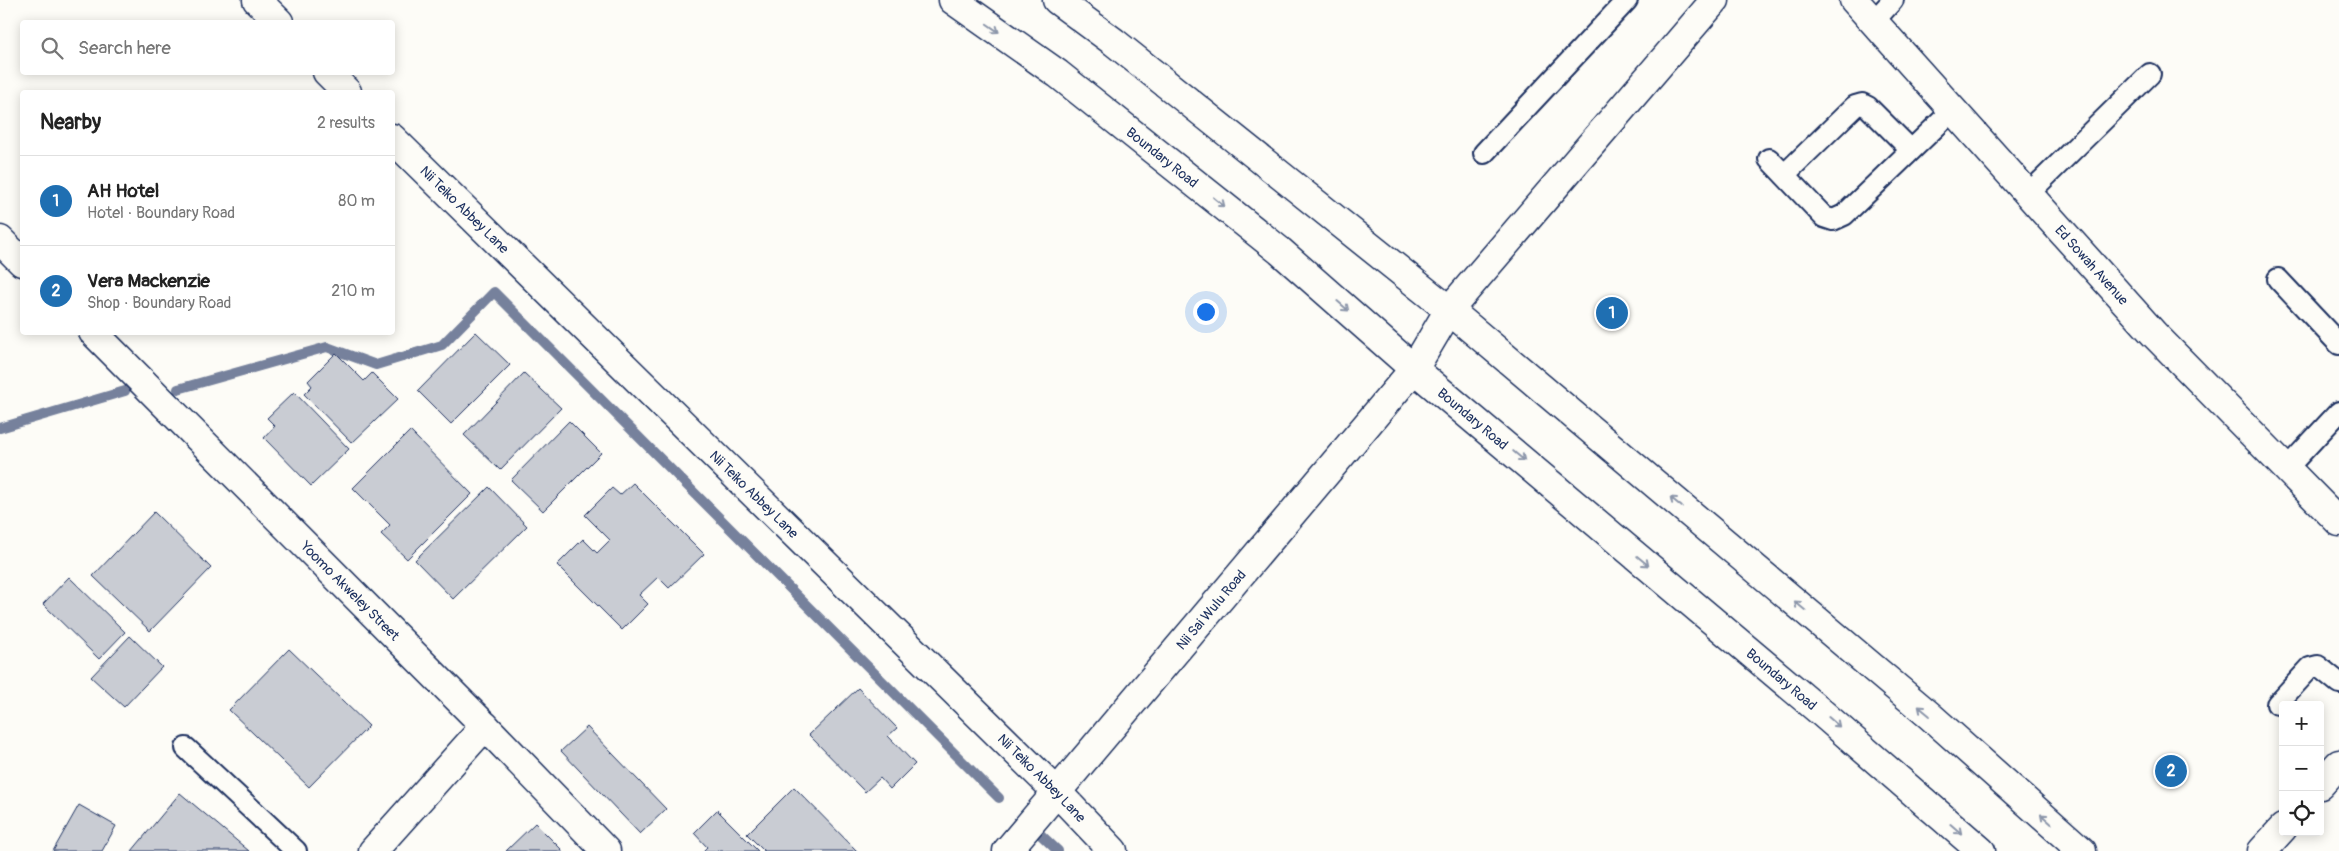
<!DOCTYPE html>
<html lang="en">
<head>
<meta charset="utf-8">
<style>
  body { margin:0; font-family:Pangolin,sans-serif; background:#f6f6f6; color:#222 }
  .controls { position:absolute; right:15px; bottom:15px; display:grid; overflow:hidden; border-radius:5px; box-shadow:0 2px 12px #0003 }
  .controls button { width:45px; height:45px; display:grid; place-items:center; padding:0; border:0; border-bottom:1px solid #e0e0e0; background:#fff; color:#222; font:25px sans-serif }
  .you { position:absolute; left:1205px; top:311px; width:18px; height:18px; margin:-12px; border:4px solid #fff; border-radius:50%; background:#1a73e8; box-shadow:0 0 0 8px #1a73e833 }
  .badge { display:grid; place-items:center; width:32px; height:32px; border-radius:50%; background:#1f6fb2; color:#fff; font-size:16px; font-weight:700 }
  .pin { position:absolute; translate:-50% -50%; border:2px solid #fff; box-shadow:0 1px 5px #0006 }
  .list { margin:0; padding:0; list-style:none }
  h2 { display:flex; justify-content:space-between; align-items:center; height:65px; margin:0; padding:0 20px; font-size:21px }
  h2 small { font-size:16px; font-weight:400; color:#767676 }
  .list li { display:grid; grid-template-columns:32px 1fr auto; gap:15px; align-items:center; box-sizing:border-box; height:90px; padding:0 20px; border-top:1px solid #e0e0e0 }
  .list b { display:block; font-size:19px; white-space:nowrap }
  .list p { margin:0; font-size:16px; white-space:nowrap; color:#767676 }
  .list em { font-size:16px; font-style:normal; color:#767676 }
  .icon { flex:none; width:28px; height:28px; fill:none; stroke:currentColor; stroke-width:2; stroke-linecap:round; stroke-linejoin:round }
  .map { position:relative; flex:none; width:2339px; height:851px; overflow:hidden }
  .search { position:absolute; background:#fff; box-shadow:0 2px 12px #0003; left:20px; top:20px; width:375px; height:55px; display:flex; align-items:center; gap:12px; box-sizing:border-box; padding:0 18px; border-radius:5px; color:#767676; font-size:19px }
  .panel { position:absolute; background:#fff; box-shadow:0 2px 12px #0003; left:20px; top:90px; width:375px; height:245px; border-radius:5px }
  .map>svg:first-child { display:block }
</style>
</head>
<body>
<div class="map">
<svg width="2339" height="851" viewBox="0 0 2339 851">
  <rect width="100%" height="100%" fill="#fdfcf7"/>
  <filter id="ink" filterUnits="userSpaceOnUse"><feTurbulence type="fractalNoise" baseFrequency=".02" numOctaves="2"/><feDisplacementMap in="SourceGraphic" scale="10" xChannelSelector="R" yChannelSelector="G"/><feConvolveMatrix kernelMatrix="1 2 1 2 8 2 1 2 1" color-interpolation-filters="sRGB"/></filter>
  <g filter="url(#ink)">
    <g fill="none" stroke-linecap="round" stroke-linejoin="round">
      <path stroke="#76819c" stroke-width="10" d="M178,389L327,347L376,365L442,345L494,292L999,798
        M0,428L125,391
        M1040,834L1058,851"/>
    </g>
    <path fill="#c9ccd3" stroke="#1b2f5e" d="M476,332L510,365L451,424L418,391Z
      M336,353L364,381L372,373L398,399L352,443L304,394L312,386L308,381Z
      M524,373L561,408L500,470L464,435Z
      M294,392L349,449L311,486L264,438L275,426L267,418Z
      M569,421L601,453L543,511L511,480Z
      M410,431L472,494L407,559L381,534L390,525L353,488Z
      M633,483L704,554L669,588L658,577L639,595L648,604L622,630L557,565L583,539L597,553L610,540L585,515L612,488L620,495Z
      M489,487L527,526L453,599L415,560Z
      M154,512L211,568L150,631L93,576Z
      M69,577L125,632L99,659L43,604Z
      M130,636L162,667L124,707L91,677Z
      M289,649L369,726L309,787L229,710Z
      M858,688L897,728L888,736L915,764L890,789L880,778L865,792L809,735Z
      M587,727L666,809L640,834L561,751Z
      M794,787L857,851H764L747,834Z
      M180,793L249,851H132Z
      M79,805L116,826L102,851H53Z
      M717,810L758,851H703L707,847L694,833Z
      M535,823L563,851H506Z"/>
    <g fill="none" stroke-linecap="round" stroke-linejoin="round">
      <g stroke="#1b2f5e" stroke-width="24">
        <path id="service" d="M1874,21L1893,0
          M1484,153L1627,0
          M1769,159L1824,217L1833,220L1844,215L1953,110
          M1784,175L1855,106L1862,104L1868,107L1911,150
          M2028,194L2150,74
          M2278,279L2339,344
          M2287,468L2339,412
          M2277,704L2310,668L2318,666L2339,683
          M186,748L296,851"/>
      </g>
      <g stroke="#1b2f5e" stroke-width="31">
        <g id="minor">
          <path d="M257,0L279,22"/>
          <path id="s1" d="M1854,0L2154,334L2339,522"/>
          <path d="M327,72L347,92"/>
          <path id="s2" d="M392,138L1056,791L1113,851"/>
          <path d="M0,240L22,262"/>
          <path d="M1449,310L1715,0"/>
          <path id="s3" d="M93,332L485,726L606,851"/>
          <path d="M2320,785L2339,764"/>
          <path d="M373,851L485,726"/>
          <path d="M2262,851L2283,828"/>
        </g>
      </g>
      <g stroke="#1b2f5e" stroke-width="31">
        <g id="tertiary">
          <path id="s4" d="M1007,851L1414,369L1449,310"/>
        </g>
      </g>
      <g stroke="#1b2f5e" stroke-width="31">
        <g id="secondary">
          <path id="s5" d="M953,0L1058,74L1280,251L1414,369L1822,713L1981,851"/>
          <path d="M1057,0L1114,42L1449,310L1929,715L2082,851"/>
        </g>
      </g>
      <use href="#service" stroke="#fdfcf7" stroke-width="20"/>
      <use href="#minor" stroke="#fdfcf7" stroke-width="28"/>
      <use href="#tertiary" stroke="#fdfcf7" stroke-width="28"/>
      <use href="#secondary" stroke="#fdfcf7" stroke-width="28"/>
    </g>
    <defs><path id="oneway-shaft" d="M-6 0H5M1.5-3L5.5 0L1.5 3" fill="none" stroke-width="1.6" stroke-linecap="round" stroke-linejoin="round" transform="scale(1.25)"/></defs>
    <g stroke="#8c96aa">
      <use href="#oneway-shaft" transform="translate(993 28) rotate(35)"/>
      <use href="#oneway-shaft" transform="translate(1219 202) rotate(39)"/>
      <use href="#oneway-shaft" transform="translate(1343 306) rotate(41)"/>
      <use href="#oneway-shaft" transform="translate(1519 456) rotate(40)"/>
      <use href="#oneway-shaft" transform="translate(1676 502) rotate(-140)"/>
      <use href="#oneway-shaft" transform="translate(1643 561) rotate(40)"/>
      <use href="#oneway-shaft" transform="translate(1800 606) rotate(-140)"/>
      <use href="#oneway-shaft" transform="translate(1924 711) rotate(-140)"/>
      <use href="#oneway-shaft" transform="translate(1834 722) rotate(41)"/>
      <use href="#oneway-shaft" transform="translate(2046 819) rotate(-138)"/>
      <use href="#oneway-shaft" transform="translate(1956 829) rotate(41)"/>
    </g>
  </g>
  <g text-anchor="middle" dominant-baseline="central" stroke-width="4.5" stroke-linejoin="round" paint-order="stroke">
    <g font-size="14" fill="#1b2f5e" stroke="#fdfcf7">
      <text stroke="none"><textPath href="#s5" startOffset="262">Boundary Road</textPath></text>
      <text stroke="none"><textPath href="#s2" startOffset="102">Nii Teiko Abbey Lane</textPath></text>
      <text stroke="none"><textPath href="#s1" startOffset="356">Ed Sowah Avenue</textPath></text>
      <text stroke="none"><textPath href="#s5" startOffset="668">Boundary Road</textPath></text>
      <text stroke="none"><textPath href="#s2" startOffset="508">Nii Teiko Abbey Lane</textPath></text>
      <text stroke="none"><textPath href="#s3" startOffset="365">Yoomo Akweley Street</textPath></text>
      <text stroke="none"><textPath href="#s4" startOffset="316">Nii Sai Wulu Road</textPath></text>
      <text stroke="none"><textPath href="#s5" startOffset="1072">Boundary Road</textPath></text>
      <text stroke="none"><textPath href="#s2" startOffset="912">Nii Teiko Abbey Lane</textPath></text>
    </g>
  </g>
</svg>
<div class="controls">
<button>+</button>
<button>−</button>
<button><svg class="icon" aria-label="locate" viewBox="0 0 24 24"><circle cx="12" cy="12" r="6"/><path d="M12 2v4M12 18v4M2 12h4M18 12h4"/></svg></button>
</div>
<div class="you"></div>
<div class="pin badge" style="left:1612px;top:313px">1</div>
<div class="pin badge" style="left:2171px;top:771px">2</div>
<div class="search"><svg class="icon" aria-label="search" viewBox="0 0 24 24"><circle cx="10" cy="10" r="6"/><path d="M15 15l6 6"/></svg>Search here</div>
<section class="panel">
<h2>Nearby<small>2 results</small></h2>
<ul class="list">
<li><span class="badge">1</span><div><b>AH Hotel</b><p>Hotel · Boundary Road</p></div><em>80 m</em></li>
<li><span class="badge">2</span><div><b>Vera Mackenzie</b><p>Shop · Boundary Road</p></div><em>210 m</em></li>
</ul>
</section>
</div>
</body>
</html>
